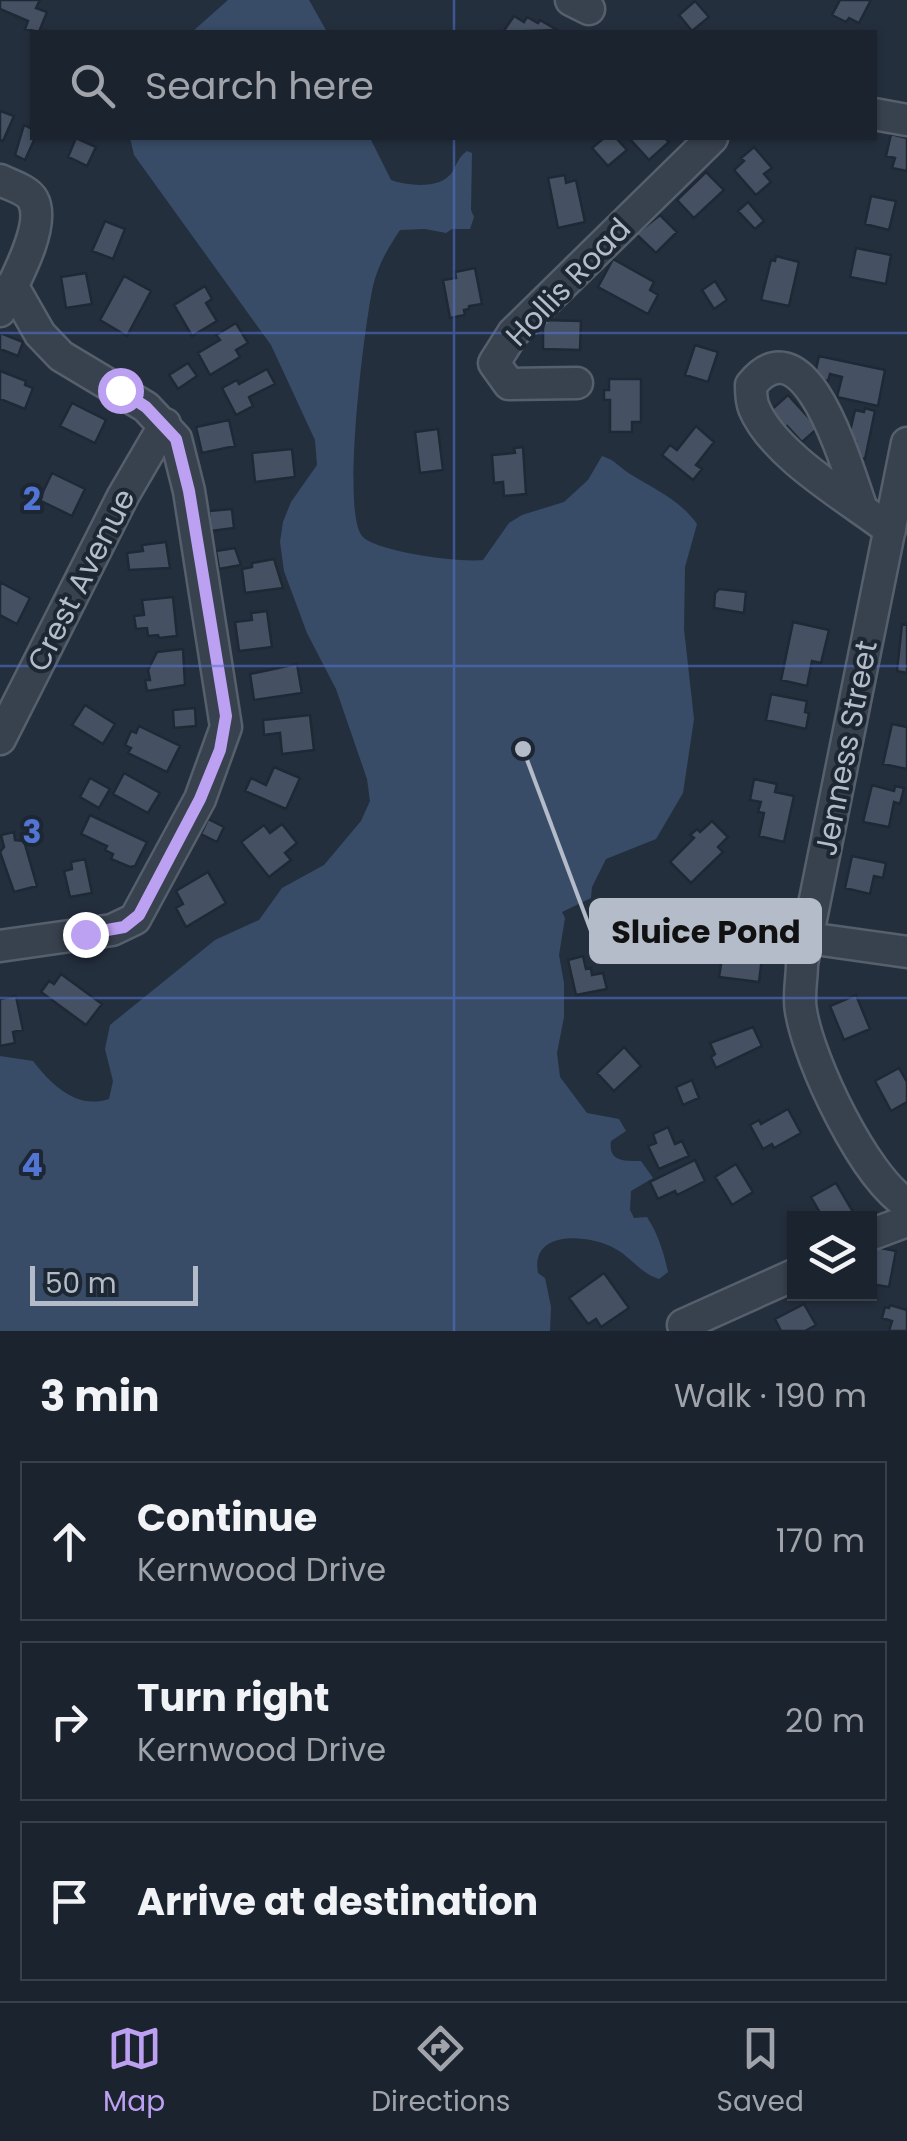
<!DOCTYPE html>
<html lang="en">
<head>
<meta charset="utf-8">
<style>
  body { margin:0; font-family:Poppins,sans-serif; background:#282f3a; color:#f1f3f6 }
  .controls { position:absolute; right:30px; bottom:30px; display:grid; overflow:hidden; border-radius:0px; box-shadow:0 2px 8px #0004 }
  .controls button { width:90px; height:90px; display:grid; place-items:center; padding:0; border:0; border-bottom:2px solid #39404a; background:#1b232e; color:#f1f3f6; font:50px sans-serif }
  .scale { position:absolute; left:30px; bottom:25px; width:168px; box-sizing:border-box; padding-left:10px; border:5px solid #b4bcc9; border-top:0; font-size:28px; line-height:35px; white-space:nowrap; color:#b4bcc9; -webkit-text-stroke:8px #1d2633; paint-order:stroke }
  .stop { position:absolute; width:30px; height:30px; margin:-22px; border:8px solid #bca0f2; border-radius:50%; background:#fff }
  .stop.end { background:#bca0f2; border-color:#fff; box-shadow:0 2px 10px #0008 }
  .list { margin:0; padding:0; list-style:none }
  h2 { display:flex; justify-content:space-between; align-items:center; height:130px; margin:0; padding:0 40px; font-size:42px }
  h2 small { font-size:32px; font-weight:400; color:#a0a4aa }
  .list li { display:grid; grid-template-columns:65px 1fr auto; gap:30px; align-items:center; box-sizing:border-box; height:160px; margin:0 20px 20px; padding:0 20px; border:2px solid #39404a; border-radius:0px }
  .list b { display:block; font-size:38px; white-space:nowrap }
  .list p { margin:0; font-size:32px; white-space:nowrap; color:#a0a4aa }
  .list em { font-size:32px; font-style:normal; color:#a0a4aa }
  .icon { flex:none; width:55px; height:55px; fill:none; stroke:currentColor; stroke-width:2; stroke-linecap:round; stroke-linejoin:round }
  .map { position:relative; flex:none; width:907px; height:1331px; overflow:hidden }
  .search { position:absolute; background:#1b232e; box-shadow:0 2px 8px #0004; left:30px; right:30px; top:30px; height:110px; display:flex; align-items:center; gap:25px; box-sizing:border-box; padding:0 35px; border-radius:0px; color:#a0a4aa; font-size:38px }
  .sheet { height:670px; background:#1b232e }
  nav { display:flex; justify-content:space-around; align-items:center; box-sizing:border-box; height:140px; border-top:2px solid #39404a; background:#1b232e; font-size:28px; color:#a0a4aa }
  nav a { display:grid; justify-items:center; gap:5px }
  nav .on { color:#bca0f2 }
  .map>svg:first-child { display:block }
</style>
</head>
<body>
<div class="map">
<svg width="907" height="1331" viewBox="0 0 907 1331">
  <rect width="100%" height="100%" fill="#242f3e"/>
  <path fill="#394c67" d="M228,0H309L327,32H192Z
    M130,138H370L391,180C408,186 442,190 453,171C458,162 458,158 467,151L472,153L471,210L474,217L470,229H452L446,233L425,229L400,230C388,248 378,265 373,286C365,321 340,516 363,537C378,552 461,563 483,560L509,523L522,515L564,502L588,480L602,456C615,460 619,467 630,474C654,489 679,499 697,524L685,567L684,629L694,719L683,793L656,839L606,859L592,887L591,898L562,912L565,918L559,955L564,983V1017L557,1053L560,1077L587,1113L619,1119L626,1131L611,1141C608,1162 624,1161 641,1161L653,1178L631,1191L630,1210L634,1218L647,1217C658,1234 664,1253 668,1272L659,1279C640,1273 630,1256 614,1248C587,1234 530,1230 538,1273L545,1278L551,1307L550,1331H0V1056L33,1061C51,1084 76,1110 109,1099L113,1081L105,1049L110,1025L215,940L259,920L282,888L324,865L361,821L370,801L367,779L336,689L307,633L284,571L280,542L283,522L291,502L317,465L315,440L271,345L134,155Z"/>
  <path fill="#455162" stroke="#1f2835" stroke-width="2.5" d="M0,0H40L36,8L47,12L39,32L25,29L28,21L0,9Z
    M840,0H871L859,23L849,18L846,22L832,15Z
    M695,1L709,17L692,31L679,15Z
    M514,16L524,22L527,17L538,23L540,20L557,30L503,32Z
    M0,111L14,116L3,141L0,140Z
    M24,125L32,129L35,138L25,160L15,155Z
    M891,134L907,138V171L892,168L895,158L886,156Z
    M76,138L96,147L87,166L68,157Z
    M604,138H616L627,150L608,166L592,148Z
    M629,138H665L669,142L649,160Z
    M754,147L772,168L764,174L771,182L756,195L734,170L744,161L741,158Z
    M706,172L724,190L694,218L677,200Z
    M565,175L566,183L576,180L585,222L558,228L548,178Z
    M871,196L896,201L889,230L865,224Z
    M748,202L764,221L755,229L738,211Z
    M660,215L677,232L656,253L636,234Z
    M105,221L125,229L113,259L92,251Z
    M856,248L891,255L886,284L850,277Z
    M776,256L799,262L789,306L761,300L771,260L775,261Z
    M613,259L654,282L650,290L658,295L648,314L598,287Z
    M475,268L482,304L469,306V309L464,310L465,315L450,318L443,280L456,278L455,272Z
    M86,273L92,304L66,308L61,277Z
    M124,276L151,291L127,336L100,320Z
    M715,281L727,300L714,309L702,290Z
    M205,286L212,299L206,303L217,321L192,336L174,305Z
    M543,320L581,321L580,350L543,349Z
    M236,323L248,343L236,350L240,357L210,375L198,353L220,340L216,335Z
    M0,333L23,342L18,356L0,349Z
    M695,345L718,352L708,382L685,375Z
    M819,356L885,370L878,406L837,397L842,377L830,374L828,381L814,378Z
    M188,363L197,376L178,389L169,375Z
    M267,369L275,384L249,397L253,406L236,415L222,388L237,380L239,384Z
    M0,371L26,381L25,385L33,388L25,409L0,399Z
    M609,379H641V422H632V432H610V400H604V390H609Z
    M788,395L818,428L802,442L787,426L779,433L770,411Z
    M72,403L106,420L95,443L60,426Z
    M865,408L875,411L865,459L853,456L856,442L848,440L855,410L864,412Z
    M229,420L235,446L202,453L196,427Z
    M696,426L714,442L696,465L702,469L693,480L662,455L670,445L677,450Z
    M438,429L443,470L420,473L415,432Z
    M523,447L526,494L504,496L503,482L494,483L492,455L515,453L514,448Z
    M292,449L295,477L255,482L252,453Z
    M52,473L85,489L72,516L39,500Z
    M232,509L234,528L211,531L209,511Z
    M166,542L170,568L129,570L127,553L143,551L142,545Z
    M235,548L241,565L219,569L216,551Z
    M274,559L283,588L245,593L242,569L252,567V563Z
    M0,582L30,598L17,624L0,615Z
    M719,589L746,592L744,613L714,608L715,593Z
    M173,597L177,636L159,638L158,635L148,636L147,628L136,629L134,616L144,615L142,600Z
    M267,611L272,647L239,651L235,622L252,620L251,613Z
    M793,622L829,630L821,663L812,661L807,686L781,680Z
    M902,624L907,625V673L897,671Z
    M183,649L185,685L147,691L145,680H150L148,670L157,652Z
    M297,664L302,693L254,700L250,674Z
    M771,694L807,701L805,712L809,713L806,729L766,720Z
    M85,705L115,724L103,744L72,725Z
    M195,708L196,726L174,728L173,710Z
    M310,715L314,750L282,754L280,733L264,735L263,720Z
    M892,724L907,727V769L883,764Z
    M139,726L180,746L167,772L128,753L131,748L125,745L131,731L136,733Z
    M274,767L300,778L286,809L245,791L251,778L266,785Z
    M124,773L160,793L148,813L113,794Z
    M90,778L110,789L99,808L80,797Z
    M754,779L777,784L775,792L794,796L784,842L759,836L764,813L758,812L761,802L750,800Z
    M872,785L894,791L895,786L904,788L900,804L894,802L889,827L863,822Z
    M90,815L147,842L135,866L130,867L111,859L113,854L105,850L107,846L81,834Z
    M208,819L224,827L217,842L201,834Z
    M712,821L728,837L718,847L723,852L691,883L670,862L694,838L690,835L697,829L700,832Z
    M282,824L297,843L285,853L291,860L269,877L241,842L264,825L270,833Z
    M14,832L15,840L24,841L37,886L14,892L0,852L4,847L1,835Z
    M852,856L886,863L883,878L874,876L870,894L845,888Z
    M85,859L92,893L70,897L64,871L72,869L71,862Z
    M208,872L226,903L186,927L176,908L183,904L176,891Z
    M723,952L762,958L759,982L719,977Z
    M583,956L586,969L591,968L592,975L603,973L607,989L576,995L568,960Z
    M61,974L102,1004L86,1025L41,992L49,981L54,984Z
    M856,995L870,1029L844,1040L830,1006Z
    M16,996L23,1030L13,1032L15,1043L0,1046V999Z
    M753,1027L762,1046L716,1068L711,1057L715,1054L710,1043Z
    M624,1047L641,1066L614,1091L597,1073Z
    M899,1068L907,1082V1102L891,1111L875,1081Z
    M692,1080L699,1098L683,1105L676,1087Z
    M788,1109L801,1133L774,1148L772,1144L763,1149L750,1125L759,1120L761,1124Z
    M668,1127L675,1144L682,1141L689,1156L659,1169L648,1146L656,1143L653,1134Z
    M695,1160L705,1181L677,1195L675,1191L658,1199L650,1182Z
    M736,1164L753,1192L732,1205L715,1177Z
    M836,1183L856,1217L854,1218H823L811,1197Z
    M876,1247L896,1251L889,1287L870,1284Z
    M604,1273L629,1308L601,1327L596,1319L588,1324L569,1298Z
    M804,1304L816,1325L805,1331H781L775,1319Z
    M890,1305L907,1310V1331H889L892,1321L882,1318L885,1307L889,1308Z"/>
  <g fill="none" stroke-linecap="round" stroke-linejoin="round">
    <g stroke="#565f6c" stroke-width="35">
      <path id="minor" d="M571,0L589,9
        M874,114L907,120
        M0,180C10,185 28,190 33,200C47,226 12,286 0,311
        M577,383L509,384L494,363L513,333L712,138
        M907,443L802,964C802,979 798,996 801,1011C809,1061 864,1177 907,1204
        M862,509C848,472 807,316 751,385C751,393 751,401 754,408C774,456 850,499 890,530
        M0,739L123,496L165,424
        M808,938L907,952
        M0,946L112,930L135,919L200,799L226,727L189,491L176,439L146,407L61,356L40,334L12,285
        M870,1235L907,1221
        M683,1325L794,1275"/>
    </g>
    <use href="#minor" stroke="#38414e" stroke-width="30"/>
  </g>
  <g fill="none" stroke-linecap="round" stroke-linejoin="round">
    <path stroke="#bca0f2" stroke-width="12" d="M85,934L124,927L139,915L200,799L220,750L226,716L189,491L176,439L146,407L120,390"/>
  </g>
  <path fill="none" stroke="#5274d3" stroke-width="2.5" stroke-opacity="0.55" d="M454,0V32M454,138V1331M0,333H907M0,666H907M0,998H907"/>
  <g text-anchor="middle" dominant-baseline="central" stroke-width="8" stroke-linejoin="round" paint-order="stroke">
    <g font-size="30" fill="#b4bcc9" stroke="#1d2633">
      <text transform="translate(568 282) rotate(-46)">Hollis Road</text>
      <text transform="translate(81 580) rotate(-63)">Crest Avenue</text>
      <text transform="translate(846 748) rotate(-79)">Jenness Street</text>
    </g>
  </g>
  <g font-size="32" text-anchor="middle" font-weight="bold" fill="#5274d3" stroke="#1d2633" stroke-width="8" stroke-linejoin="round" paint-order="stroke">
    <text x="32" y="510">2</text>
    <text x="32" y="843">3</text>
    <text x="32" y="1176">4</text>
  </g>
  <path fill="none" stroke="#b4bcc9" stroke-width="4" d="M523 749L591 931"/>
  <circle fill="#b4bcc9" stroke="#1d2633" stroke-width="4" cx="523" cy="749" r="10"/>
  <rect fill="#b4bcc9" stroke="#b4bcc9" stroke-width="4" x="591" y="900" width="229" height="62" rx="10"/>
  <g font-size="32" text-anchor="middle" font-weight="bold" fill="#111">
    <text x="706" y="943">Sluice Pond</text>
  </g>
</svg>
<div class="controls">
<button><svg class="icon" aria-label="layers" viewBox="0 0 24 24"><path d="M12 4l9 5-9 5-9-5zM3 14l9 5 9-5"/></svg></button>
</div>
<div class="scale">50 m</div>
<div class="stop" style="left:120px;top:390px"></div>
<div class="stop end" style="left:85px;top:934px"></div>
<div class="search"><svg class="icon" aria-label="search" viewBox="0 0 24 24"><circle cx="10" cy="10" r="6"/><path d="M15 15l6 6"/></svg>Search here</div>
</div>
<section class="sheet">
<h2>3 min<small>Walk · 190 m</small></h2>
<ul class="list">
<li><svg class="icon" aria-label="ahead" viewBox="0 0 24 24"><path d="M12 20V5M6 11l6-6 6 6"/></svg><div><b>Continue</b><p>Kernwood Drive</p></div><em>170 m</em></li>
<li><svg class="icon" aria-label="right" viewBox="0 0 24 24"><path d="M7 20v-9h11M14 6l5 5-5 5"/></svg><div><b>Turn right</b><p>Kernwood Drive</p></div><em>20 m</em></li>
<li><svg class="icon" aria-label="arrive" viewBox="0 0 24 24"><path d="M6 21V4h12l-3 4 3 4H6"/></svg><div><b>Arrive at destination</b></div></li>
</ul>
</section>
<nav>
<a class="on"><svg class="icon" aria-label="map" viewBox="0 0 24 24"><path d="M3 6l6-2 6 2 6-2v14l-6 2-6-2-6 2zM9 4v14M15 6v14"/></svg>Map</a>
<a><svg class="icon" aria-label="directions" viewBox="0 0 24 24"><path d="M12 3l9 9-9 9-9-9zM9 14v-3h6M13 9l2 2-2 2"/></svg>Directions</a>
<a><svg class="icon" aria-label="saved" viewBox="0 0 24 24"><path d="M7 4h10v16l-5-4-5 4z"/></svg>Saved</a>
</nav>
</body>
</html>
